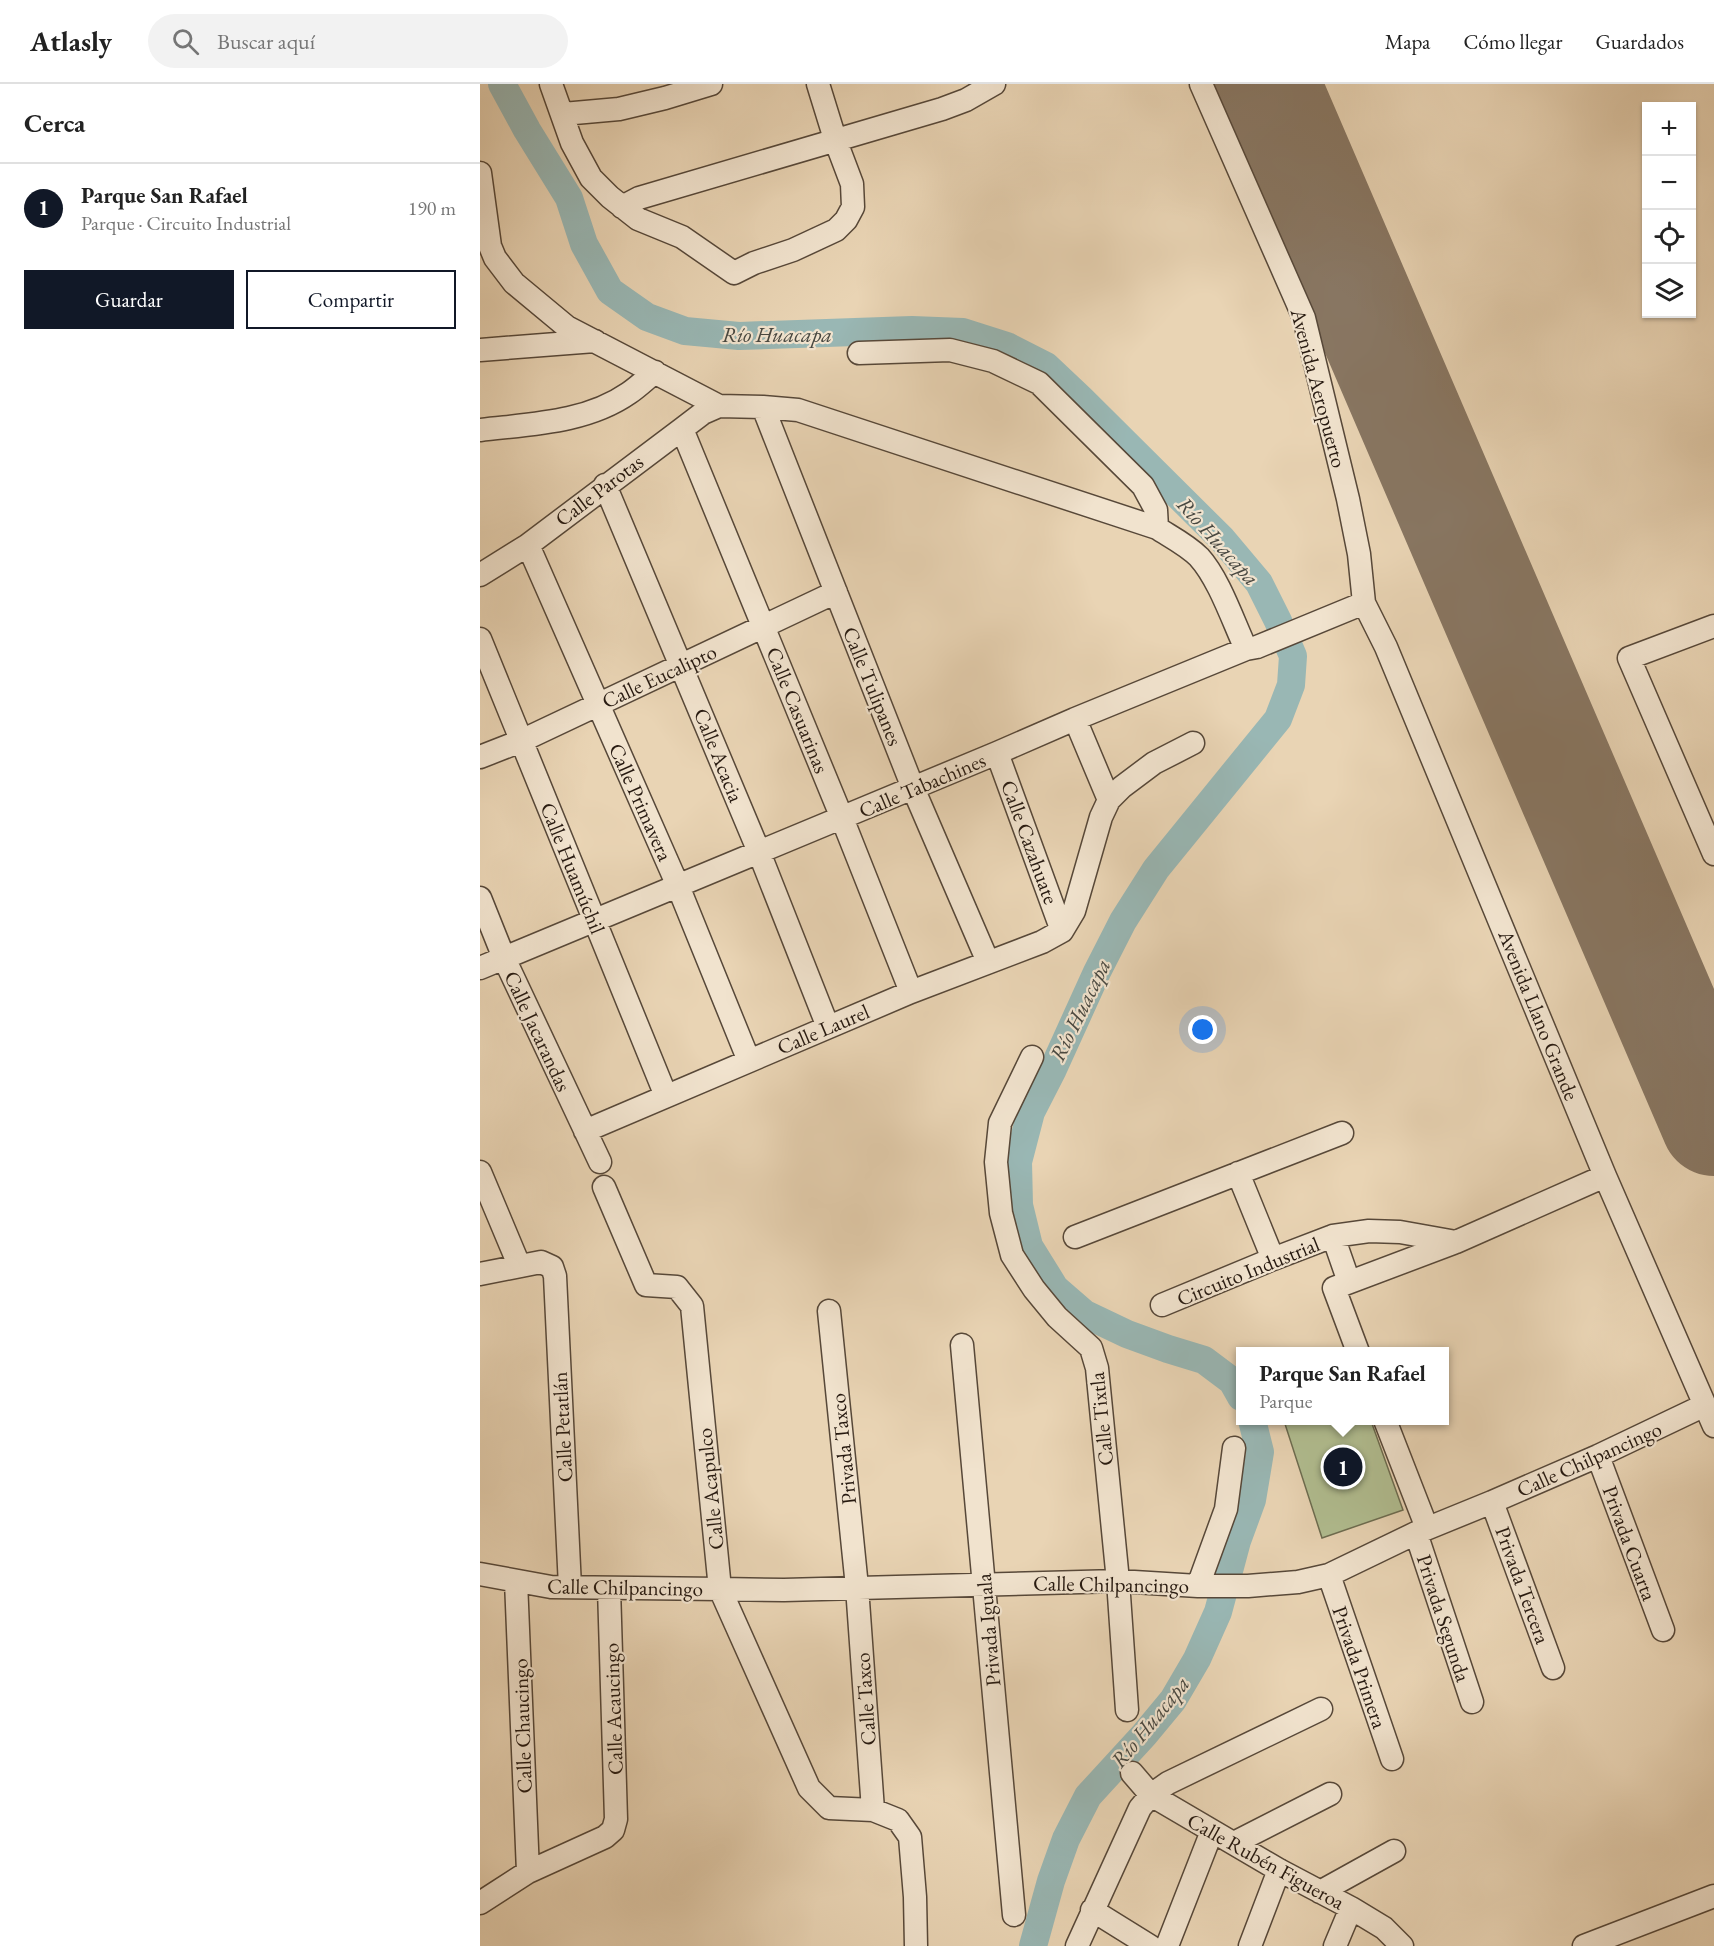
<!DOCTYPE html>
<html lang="es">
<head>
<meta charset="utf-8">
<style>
  body { margin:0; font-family:"EB Garamond",serif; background:#f2f2f2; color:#222 }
  .controls { position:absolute; right:18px; top:18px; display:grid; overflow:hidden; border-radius:0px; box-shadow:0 2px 4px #0004 }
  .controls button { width:54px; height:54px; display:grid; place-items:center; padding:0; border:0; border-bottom:2px solid #e0e0e0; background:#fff; color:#222; font:30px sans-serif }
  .you { position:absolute; left:723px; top:946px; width:21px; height:21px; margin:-15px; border:4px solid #fff; border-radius:50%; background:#1a73e8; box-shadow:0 0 0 9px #1a73e833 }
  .badge { display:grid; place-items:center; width:39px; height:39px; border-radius:50%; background:#111827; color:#fff; font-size:20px; font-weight:700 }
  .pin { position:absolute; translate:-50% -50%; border:3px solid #fff; box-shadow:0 2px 6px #0006 }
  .popup { position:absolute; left:756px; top:1263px; width:213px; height:78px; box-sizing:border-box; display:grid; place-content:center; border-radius:0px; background:#fff; filter:drop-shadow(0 2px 4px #0005); font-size:20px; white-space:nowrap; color:#767676 }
  .popup b { font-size:22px; color:#222 }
  .popup::after { content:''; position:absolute; left:50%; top:100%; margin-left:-12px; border:12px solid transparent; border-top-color:#fff }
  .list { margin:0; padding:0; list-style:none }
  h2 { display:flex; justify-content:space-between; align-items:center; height:78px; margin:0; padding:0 24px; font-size:26px }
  h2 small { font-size:20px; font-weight:400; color:#767676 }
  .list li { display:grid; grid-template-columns:39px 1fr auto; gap:18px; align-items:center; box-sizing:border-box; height:90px; padding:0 24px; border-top:2px solid #e0e0e0 }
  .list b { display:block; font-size:22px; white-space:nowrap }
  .list p { margin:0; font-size:20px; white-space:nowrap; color:#767676 }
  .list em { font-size:20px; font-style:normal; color:#767676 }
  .actions { display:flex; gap:12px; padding:18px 24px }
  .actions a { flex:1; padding:14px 0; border:2px solid #111827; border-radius:0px; text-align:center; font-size:21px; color:#111827 }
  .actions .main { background:#111827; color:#fff }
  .icon { flex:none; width:33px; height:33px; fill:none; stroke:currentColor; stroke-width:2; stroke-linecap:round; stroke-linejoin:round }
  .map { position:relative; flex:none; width:1234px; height:1862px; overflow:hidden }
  header { display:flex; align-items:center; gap:36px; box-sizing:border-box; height:84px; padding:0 30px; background:#fff; border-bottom:2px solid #e0e0e0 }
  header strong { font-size:28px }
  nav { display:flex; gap:33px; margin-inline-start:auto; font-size:21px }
  .search { width:420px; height:54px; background:#f2f2f2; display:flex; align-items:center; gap:15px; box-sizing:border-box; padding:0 21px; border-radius:33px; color:#767676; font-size:22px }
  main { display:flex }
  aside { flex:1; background:#fff }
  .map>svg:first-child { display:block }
</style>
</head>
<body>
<header>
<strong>Atlasly</strong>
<div class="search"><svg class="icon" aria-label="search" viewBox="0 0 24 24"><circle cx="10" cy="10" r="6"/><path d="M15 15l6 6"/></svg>Buscar aquí</div>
<nav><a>Mapa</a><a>Cómo llegar</a><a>Guardados</a></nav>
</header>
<main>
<aside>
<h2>Cerca<small></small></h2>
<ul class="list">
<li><span class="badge">1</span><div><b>Parque San Rafael</b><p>Parque · Circuito Industrial</p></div><em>190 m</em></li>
</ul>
<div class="actions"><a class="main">Guardar</a><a>Compartir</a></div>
</aside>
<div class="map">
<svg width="1234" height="1862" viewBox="0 0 1234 1862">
  <rect width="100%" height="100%" fill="#e9d4b4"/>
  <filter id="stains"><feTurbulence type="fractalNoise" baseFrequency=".00333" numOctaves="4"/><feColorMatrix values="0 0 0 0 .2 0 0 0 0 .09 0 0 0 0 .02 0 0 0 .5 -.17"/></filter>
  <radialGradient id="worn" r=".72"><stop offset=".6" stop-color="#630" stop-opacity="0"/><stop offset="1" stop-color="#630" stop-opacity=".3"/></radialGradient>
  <path fill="#b1be91" stroke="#6c6c50" stroke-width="1.5" d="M815,1336L891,1337L923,1426L842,1454L805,1340Z"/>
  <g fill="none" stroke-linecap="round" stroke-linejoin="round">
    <path stroke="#99b7b4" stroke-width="28" d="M22,0L47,46L89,114L104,160L130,207L167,233L205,247L259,252L432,246L483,248L527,262L566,282L601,315L742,455L779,499L798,537L813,572L811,601L798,635L676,785L643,837L617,888L573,985L551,1028L538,1078L539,1121L549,1162L575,1204L605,1230L647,1250L688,1265L724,1276L752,1297L761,1313
      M553,1862L571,1797L586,1755L608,1712L664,1651L693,1616L717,1575L738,1528L757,1457L772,1416L780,1368L772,1336"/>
    <path stroke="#887662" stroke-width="106" d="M787,0L1234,1039"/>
    <g stroke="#574839" stroke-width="25">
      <path id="minor" d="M71,0L92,59L111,94L130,113L158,135L202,153L254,189L274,179L313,166L356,146L366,136L373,123L372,100L355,55L338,0
        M721,0L824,234L868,415L879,470L884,519L906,563L1125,1092L1234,1342
        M83,30L139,25L185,14L231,0
        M0,89L10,162L15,174L34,199L87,243L239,322L283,323L318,326L677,444C691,453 707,461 719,473C739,495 753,537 766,565
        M142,123L159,114L462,25L486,16L514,0
        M0,266L115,257
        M379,269L470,266L513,277L559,299L663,402L676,426L677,444
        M283,323L433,704L508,878
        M202,345L362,734L431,908
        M0,346C50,340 106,339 149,309C158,303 166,295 175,288
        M125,401L279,768L348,943
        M48,461L198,802L269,977
        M0,491L48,461L202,345L223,329L239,322
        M1234,542L1149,574L1234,770
        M0,555L186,1012
        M595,635L629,716
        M517,669L582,847
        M0,673L41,657L356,508
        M0,814L24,874L120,1078
        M582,847L594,827L621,733L629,716L642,703L674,679L713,659
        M0,884L517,669L595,635L766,565L777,563L884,519
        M552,973L520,1039L516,1078L521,1129L532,1171L554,1205L577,1233L611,1264L617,1284L638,1497L647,1626
        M105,1047L431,908L562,858L582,847
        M0,1088L39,1181
        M758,1089L793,1175
        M124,1103L166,1201L197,1203L212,1222L240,1505L329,1704L349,1724L393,1726L418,1736L430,1753L435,1813L436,1862
        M853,1152L869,1198
        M595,1153L862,1049
        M0,1190L61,1178L72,1183L75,1192L90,1503
        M682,1221L793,1175L853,1152L889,1147L920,1148L976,1158
        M349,1227L377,1503L393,1726
        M482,1261L534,1831
        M878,1268L854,1204L976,1158L1125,1092
        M905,1336L947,1444
        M1118,1372L1183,1546
        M1012,1418L1073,1584
        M936,1449L992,1618
        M0,1490L71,1503L240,1505L304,1506L638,1497L718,1502H768L818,1498L849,1491L936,1449L1012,1418L1118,1372L1225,1321
        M849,1491L912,1675
        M36,1497L48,1788
        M718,1502L746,1425L754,1364
        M652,1689L671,1711L799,1786L871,1824L904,1844L922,1862
        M754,1759L850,1710
        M840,1808L914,1767
        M0,1819L48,1788L125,1753L133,1746L136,1735L129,1504
        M612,1826L670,1862
        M597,1862L660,1724L671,1711L688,1699L841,1625
        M687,1862L732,1747
        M770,1862L799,1786
        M855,1862L871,1824
        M1104,1862L1234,1812"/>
    </g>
    <use href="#minor" stroke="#f1e3ce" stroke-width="22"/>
  </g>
  <g text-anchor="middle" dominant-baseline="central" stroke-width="4.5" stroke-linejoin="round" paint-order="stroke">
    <g font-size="21" fill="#261910" stroke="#f1e3ce">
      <text transform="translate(839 304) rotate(75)">Avenida Aeropuerto</text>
      <text transform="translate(119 406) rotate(-37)">Calle Parotas</text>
      <text transform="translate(179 592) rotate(-25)">Calle Eucalipto</text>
      <text transform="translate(393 602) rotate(68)">Calle Tulipanes</text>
      <text transform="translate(318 626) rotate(68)">Calle Casuarinas</text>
      <text transform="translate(239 671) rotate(68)">Calle Acacia</text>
      <text transform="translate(442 701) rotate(-23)">Calle Tabachines</text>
      <text transform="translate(161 718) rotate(66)">Calle Primavera</text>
      <text transform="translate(550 758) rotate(70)">Calle Cazahuate</text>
      <text transform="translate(93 784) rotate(68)">Calle Huamúchil</text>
      <text transform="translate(1059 931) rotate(68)">Avenida Llano Grande</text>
      <text transform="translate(343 945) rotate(-23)">Calle Laurel</text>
      <text transform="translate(58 947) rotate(65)">Calle Jacarandas</text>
      <text transform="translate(768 1187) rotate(-22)">Circuito Industrial</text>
      <text transform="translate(621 1335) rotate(-96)">Calle Tixtla</text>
      <text transform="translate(82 1343) rotate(-93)">Calle Petatlán</text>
      <text transform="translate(363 1365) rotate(-96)">Privada Taxco</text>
      <text transform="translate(1109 1375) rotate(-24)">Calle Chilpancingo</text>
      <text transform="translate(230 1405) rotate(-96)">Calle Acapulco</text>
      <text transform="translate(1150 1459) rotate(70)">Privada Cuarta</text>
      <text transform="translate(631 1500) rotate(1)">Calle Chilpancingo</text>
      <text transform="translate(1043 1501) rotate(70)">Privada Tercera</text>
      <text transform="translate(145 1503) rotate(1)">Calle Chilpancingo</text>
      <text transform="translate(964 1534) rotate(72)">Privada Segunda</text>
      <text transform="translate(508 1546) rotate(-95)">Privada Iguala</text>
      <text transform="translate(880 1583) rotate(71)">Privada Primera</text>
      <text transform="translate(385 1615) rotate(-94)">Calle Taxco</text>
      <text transform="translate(133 1625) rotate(-92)">Calle Acaucingo</text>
      <text transform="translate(42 1642) rotate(-92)">Calle Chaucingo</text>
      <text transform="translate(786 1777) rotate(29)">Calle Rubén Figueroa</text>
    </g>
    <g font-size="22" font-style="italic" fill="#484841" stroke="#f1e3ce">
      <text x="297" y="250">Río Huacapa</text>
      <text transform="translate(738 457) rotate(48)">Río Huacapa</text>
      <text transform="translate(600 926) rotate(-64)">Río Huacapa</text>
      <text transform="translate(670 1638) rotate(-51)">Río Huacapa</text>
    </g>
  </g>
  <rect width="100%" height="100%" filter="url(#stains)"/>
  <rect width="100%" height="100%" fill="url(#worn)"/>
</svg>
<div class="controls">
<button>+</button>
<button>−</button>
<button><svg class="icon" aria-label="locate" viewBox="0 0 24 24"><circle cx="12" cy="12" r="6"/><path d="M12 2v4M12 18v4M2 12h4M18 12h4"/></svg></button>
<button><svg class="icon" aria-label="layers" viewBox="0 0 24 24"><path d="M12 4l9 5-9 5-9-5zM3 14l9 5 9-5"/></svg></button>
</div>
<div class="you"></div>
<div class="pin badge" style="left:863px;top:1383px">1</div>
<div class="popup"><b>Parque San Rafael</b>Parque</div>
</div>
</main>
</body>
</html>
